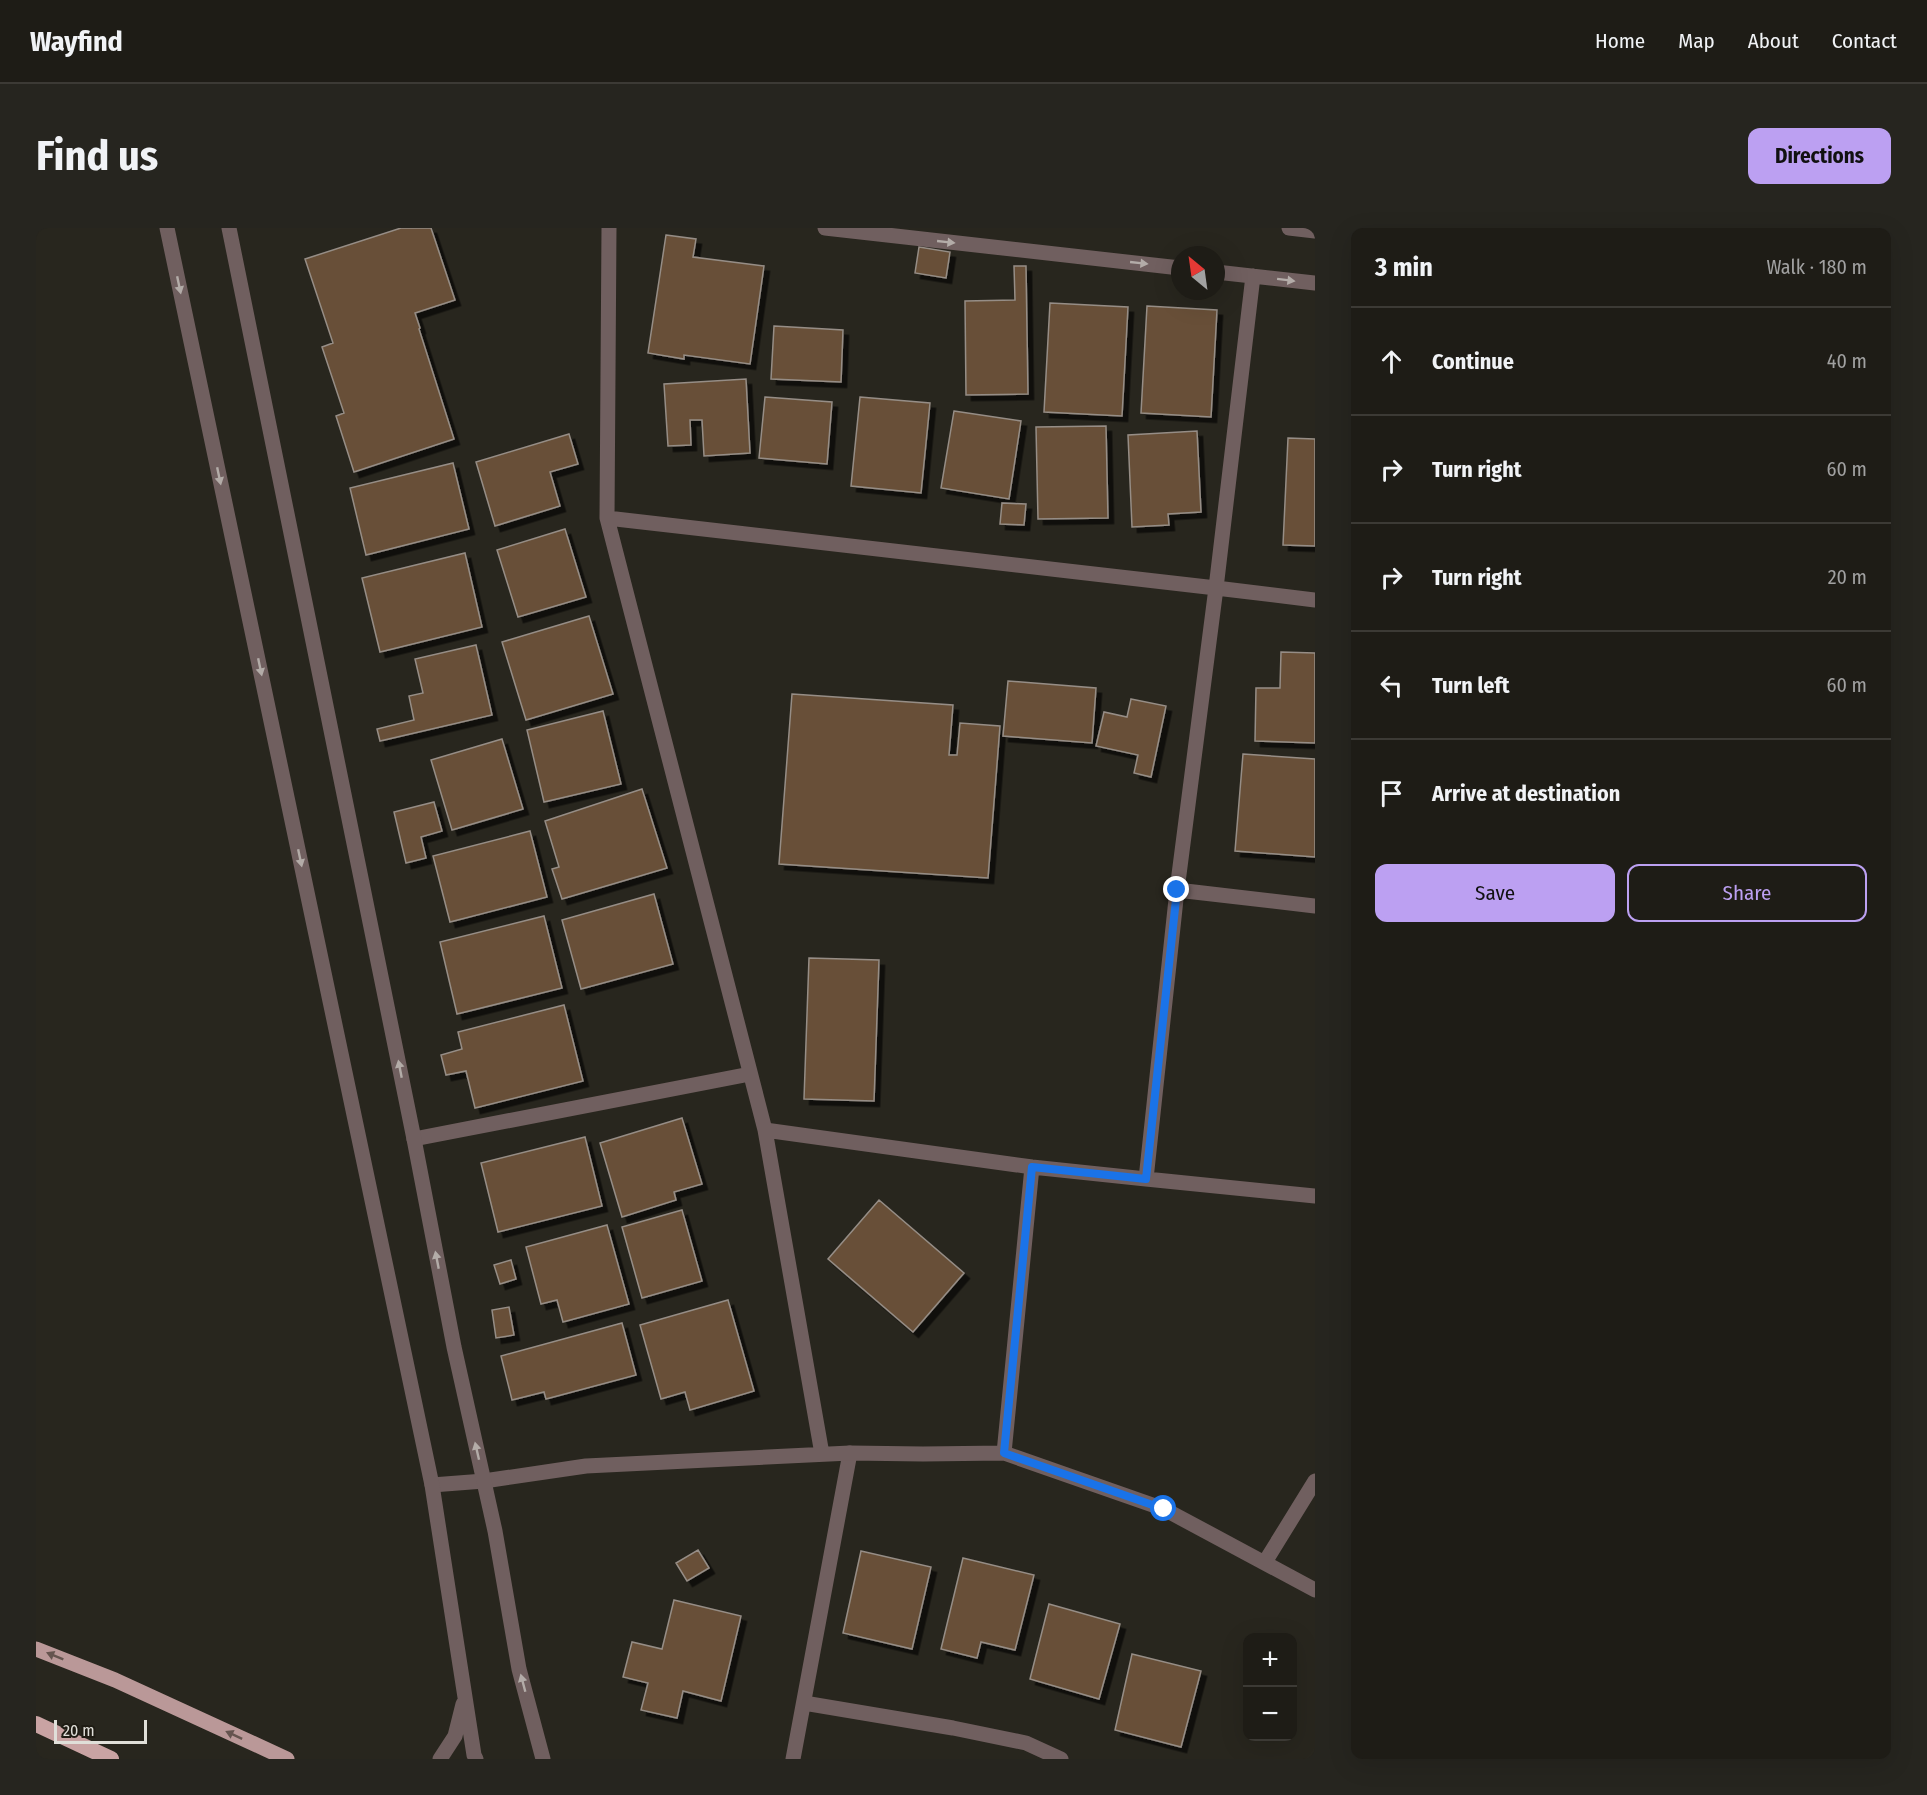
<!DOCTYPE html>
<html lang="en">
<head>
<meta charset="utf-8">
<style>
  body { margin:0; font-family:"Fira Sans Condensed",sans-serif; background:#26251f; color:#f1f3f6 }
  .controls { position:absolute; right:18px; bottom:18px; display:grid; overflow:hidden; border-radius:12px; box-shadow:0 6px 24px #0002 }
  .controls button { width:54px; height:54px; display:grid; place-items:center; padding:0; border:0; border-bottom:2px solid #3c3a35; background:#1e1c16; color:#f1f3f6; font:30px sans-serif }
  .compass { position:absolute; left:1135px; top:18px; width:54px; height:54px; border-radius:50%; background:#1e1c16; box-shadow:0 6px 24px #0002; rotate:331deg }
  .scale { position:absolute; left:18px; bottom:15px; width:93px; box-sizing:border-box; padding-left:6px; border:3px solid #e0dfd9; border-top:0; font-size:16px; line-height:21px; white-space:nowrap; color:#e0dfd9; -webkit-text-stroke:4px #1f1c14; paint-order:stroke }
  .stop { position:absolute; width:18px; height:18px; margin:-14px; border:4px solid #1a73e8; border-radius:50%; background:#fff }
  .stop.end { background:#1a73e8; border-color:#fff; box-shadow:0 2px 6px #0008 }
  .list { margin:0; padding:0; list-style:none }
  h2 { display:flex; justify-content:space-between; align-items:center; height:78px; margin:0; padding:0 24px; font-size:26px }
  h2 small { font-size:20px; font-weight:400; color:#a1a1a1 }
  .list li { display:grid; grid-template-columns:39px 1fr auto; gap:18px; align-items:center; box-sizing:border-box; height:108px; padding:0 24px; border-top:2px solid #3c3a35 }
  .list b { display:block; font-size:22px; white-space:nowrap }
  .list em { font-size:20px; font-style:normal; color:#a1a1a1 }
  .actions { display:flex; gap:12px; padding:18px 24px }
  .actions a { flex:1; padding:14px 0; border:2px solid #bca0f2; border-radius:12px; text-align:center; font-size:21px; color:#bca0f2 }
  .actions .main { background:#bca0f2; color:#111 }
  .icon { flex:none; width:33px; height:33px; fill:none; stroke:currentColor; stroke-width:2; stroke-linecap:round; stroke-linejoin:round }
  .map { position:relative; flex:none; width:1279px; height:1531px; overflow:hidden; border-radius:12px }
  header { display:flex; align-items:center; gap:36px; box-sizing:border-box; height:84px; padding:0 30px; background:#1e1c16; border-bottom:2px solid #3c3a35 }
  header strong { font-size:28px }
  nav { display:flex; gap:33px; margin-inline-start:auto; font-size:21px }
  .intro { display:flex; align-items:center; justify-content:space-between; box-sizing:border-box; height:144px; padding:0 36px }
  h1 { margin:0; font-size:42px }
  .button { padding:15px 27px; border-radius:12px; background:#bca0f2; color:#111; font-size:21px; font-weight:700 }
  main { display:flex; gap:36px; padding:0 36px }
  aside { flex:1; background:#1e1c16; border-radius:12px; box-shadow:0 6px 24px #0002 }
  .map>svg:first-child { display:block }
</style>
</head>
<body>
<header>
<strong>Wayfind</strong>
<nav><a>Home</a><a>Map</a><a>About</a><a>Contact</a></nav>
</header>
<div class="intro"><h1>Find us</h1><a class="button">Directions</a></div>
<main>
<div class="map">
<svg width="1279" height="1531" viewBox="0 0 1279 1531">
  <defs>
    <filter id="shadow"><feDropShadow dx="5.5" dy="5.5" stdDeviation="0" flood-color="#0009"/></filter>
  </defs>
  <rect width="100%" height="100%" fill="#28261e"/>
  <path fill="#675037" stroke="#968d86" stroke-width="1.5" filter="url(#shadow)" d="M365,0H395L419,72L379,85L384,100L383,101L418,211L318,244L300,188L308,185L286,119L297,115L269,31Z
    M630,7L660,11L657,29L728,38L714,136L648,127V131L612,125Z
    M883,19L914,24L910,50L879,45Z
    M978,38H990L992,166L930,167L929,73L979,72Z
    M1014,75L1092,79L1086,188L1008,184Z
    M1111,78L1181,82L1175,189L1105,185Z
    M738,98L807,102L805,154L735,151Z
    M710,151L714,225L668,228L666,192H654L655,217L632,218L628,156Z
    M729,169L796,174L791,236L723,230Z
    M824,169L894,175L885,265L815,258Z
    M918,183L985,193L973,271L905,260Z
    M1070,198L1072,290L1002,291L1000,199Z
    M1161,203L1165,284L1132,286L1133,297L1096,299L1092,207Z
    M533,206L542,236L514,244L524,278L459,298L440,234Z
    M1252,210L1279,211V318L1247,317Z
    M417,235L433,301L330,327L314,260Z
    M966,275L990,276L988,297L964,296Z
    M529,301L550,369L482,389L461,322Z
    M429,325L446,399L344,424L326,350Z
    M553,388L577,466L490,492L466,414Z
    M440,417L456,487L344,513L341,501L378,492L373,468L387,465L379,431Z
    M1245,424L1279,425V515L1219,513L1220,460H1244Z
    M972,453L1060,460L1056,515L967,508Z
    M756,466L917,477L913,527H921L924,495L964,498L952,650L743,636Z
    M1095,471L1130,478L1115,549L1098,545L1102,527L1060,518L1068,484L1091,489Z
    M567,483L585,556L508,574L491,502Z
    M466,511L487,581L416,602L395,532Z
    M1207,526L1279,531V629L1199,623Z
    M606,561L631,640L526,671L516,641L523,639L509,593Z
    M398,574L406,603L385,609L390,630L370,635L358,584Z
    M494,603L511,669L414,694L397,628Z
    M618,666L637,736L545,761L526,692Z
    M508,688L526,760L421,786L404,714Z
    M773,730L843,732L838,873L768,871Z
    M528,777L547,853L439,880L430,843L410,847L405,827L426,821L422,804Z
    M646,890L666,956L638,964L640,972L586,989L564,915Z
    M549,909L566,978L462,1004L445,935Z
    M843,972L928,1045L877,1104L792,1031Z
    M646,982L666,1053L606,1070L586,999Z
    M571,997L593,1076L527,1094L521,1072L505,1076L490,1019Z
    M475,1032L480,1051L464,1056L458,1037Z
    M692,1072L718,1163L654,1182L649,1164L625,1171L604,1097Z
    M473,1079L478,1107L460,1110L456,1082Z
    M586,1095L600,1147L510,1171L508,1164L476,1172L465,1128Z
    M662,1322L673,1340L651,1353L640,1335Z
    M825,1323L895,1339L876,1421L807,1405Z
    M927,1330L998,1347L979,1422L945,1414L941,1430L905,1421Z
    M638,1372L705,1388L685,1473L647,1463L641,1490L605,1482L612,1455L587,1449L596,1414L626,1421Z
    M1013,1376L1084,1396L1063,1471L994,1451Z
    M1096,1426L1165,1443L1145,1519L1079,1502Z"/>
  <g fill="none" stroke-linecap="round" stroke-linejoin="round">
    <path stroke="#705f5f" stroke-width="15" d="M768,1475L917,1500L990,1515L1025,1531
      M757,1531L814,1225"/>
    <path stroke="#705f5f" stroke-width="15" d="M573,0L571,290L729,902L786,1226
      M789,0L1144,40
      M1253,0L1279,3
      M1180,44L1279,55
      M1217,48L1180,360L1141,662L1279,678
      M571,290L1180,360L1279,372
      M1141,662L1110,951L1279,968
      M729,902L996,939L1110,951
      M378,911L714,846
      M968,1225L996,939
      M396,1257L448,1253L550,1238L814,1225L887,1226L968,1225L1128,1281L1279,1362
      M1229,1334L1279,1253"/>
    <path stroke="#705f5f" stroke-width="15" d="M131,0L396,1257L438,1527L440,1531
      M193,0L378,911L418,1119L459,1303L483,1441L507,1531
      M404,1531L419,1508L427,1476"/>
    <path stroke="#ba9898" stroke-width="15" d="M0,1421L79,1452L251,1531"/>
    <path stroke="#c9a3a3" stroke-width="16" d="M0,1496L75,1531"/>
  </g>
  <defs><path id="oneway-solid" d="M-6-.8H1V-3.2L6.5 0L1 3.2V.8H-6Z" transform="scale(1.5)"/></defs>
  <g fill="#b3aca8">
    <use href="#oneway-solid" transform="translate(910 14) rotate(6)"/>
    <use href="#oneway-solid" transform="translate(1103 35) rotate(6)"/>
    <use href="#oneway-solid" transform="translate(1250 52) rotate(7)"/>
    <use href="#oneway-solid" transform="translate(143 57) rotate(78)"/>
    <use href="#oneway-solid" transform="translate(183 248) rotate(78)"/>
    <use href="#oneway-solid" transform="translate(224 439) rotate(78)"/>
    <use href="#oneway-solid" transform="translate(264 630) rotate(78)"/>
    <use href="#oneway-solid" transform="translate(364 841) rotate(-101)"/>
    <use href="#oneway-solid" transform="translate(401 1032) rotate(-101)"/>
    <use href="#oneway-solid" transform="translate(441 1223) rotate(-103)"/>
    <use href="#oneway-solid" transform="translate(487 1455) rotate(-105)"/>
  </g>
  <g fill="#65544f">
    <use href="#oneway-solid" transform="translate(19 1428) rotate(-158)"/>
    <use href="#oneway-solid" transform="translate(198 1507) rotate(-155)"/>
  </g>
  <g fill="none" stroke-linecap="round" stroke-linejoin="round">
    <path stroke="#1a73e8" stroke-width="8" d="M1128,1281L968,1225L996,939L1110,951L1141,662"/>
  </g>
</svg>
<div class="controls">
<button>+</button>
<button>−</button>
</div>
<svg class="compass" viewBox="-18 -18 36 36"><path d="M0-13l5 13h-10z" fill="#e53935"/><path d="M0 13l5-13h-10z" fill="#a1a1a1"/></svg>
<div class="scale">20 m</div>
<div class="stop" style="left:1128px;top:1281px"></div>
<div class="stop end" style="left:1141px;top:662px"></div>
</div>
<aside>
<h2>3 min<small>Walk · 180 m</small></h2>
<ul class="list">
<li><svg class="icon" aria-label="ahead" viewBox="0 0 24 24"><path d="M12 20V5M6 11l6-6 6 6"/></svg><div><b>Continue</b></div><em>40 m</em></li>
<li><svg class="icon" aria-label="right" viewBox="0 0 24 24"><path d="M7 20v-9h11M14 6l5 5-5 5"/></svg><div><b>Turn right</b></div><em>60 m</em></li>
<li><svg class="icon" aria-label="right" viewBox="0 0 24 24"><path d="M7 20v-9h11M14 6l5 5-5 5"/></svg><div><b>Turn right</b></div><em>20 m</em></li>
<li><svg class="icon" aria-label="left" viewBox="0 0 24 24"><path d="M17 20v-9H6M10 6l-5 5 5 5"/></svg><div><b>Turn left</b></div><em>60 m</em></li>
<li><svg class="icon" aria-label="arrive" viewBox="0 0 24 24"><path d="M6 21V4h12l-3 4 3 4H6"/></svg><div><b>Arrive at destination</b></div></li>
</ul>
<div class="actions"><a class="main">Save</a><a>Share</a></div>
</aside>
</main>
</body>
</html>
